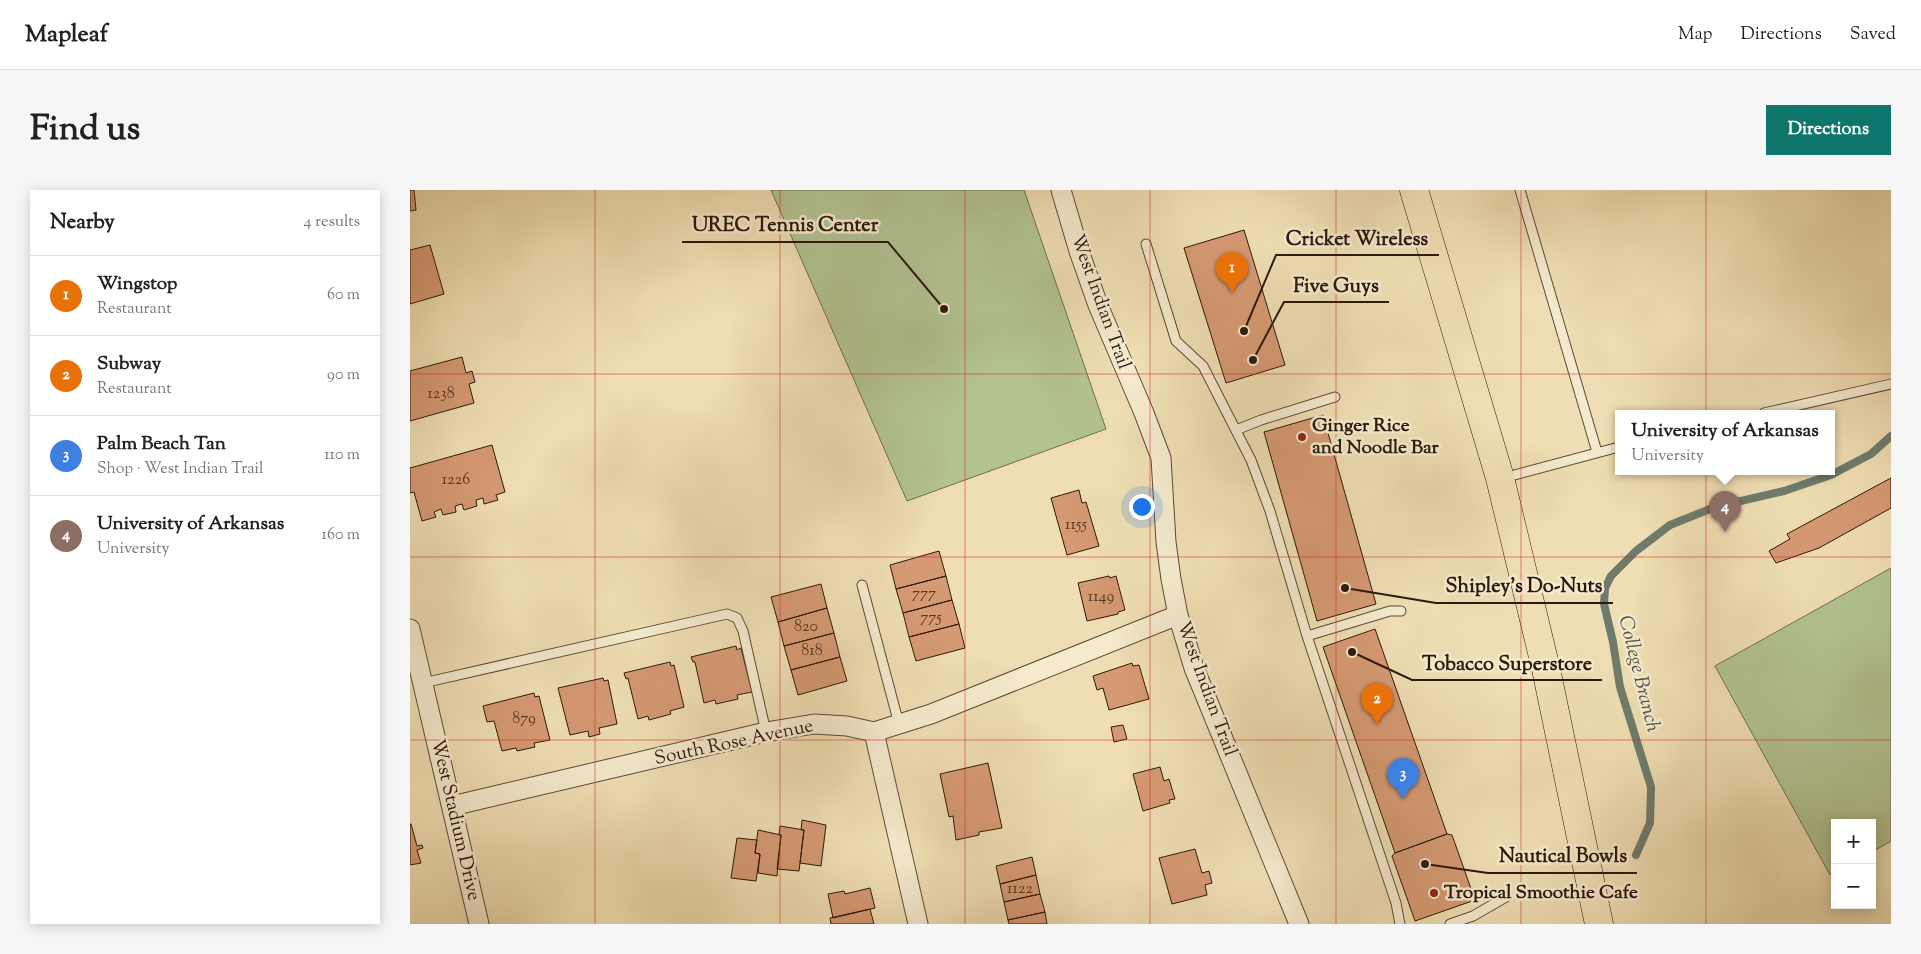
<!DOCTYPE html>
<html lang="en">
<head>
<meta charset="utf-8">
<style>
  body { margin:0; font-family:"Sorts Mill Goudy",serif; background:#f6f6f6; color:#222 }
  .controls { position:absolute; right:15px; bottom:15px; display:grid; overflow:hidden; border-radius:0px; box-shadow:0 2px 12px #0003 }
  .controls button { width:45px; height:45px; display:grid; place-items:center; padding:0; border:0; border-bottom:1px solid #e0e0e0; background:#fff; color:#222; font:25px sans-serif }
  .you { position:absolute; left:731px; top:316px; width:18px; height:18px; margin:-12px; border:4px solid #fff; border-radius:50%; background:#1a73e8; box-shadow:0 0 0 8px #1a73e833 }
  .badge { display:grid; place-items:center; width:32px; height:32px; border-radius:50%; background:#0f766e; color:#fff; font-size:16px; font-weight:700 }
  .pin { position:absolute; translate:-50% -41px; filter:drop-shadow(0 1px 2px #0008) }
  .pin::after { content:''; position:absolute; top:26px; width:18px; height:15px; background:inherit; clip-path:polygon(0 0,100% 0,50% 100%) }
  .popup { position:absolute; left:1205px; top:220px; width:220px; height:65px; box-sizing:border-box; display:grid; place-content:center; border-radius:0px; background:#fff; filter:drop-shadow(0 1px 4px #0005); font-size:16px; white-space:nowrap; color:#767676 }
  .popup b { font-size:19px; color:#222 }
  .popup::after { content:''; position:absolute; left:50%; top:100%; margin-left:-10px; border:10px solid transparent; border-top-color:#fff }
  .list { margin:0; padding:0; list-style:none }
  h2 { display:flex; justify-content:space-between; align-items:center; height:65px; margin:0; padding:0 20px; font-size:21px }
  h2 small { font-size:16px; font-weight:400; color:#767676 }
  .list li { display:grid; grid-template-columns:32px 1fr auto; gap:15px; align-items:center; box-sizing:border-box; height:80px; padding:0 20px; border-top:1px solid #e0e0e0 }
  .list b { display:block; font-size:19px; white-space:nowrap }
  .list p { margin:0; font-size:16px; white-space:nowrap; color:#767676 }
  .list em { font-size:16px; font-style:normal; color:#767676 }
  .map { position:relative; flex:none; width:1481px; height:734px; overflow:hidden; border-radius:0px }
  header { display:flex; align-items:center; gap:30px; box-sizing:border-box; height:70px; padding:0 25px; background:#fff; border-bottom:1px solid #e0e0e0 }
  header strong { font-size:24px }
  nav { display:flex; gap:28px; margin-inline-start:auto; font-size:18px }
  .intro { display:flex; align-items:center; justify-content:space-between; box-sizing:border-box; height:120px; padding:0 30px }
  h1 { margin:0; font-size:35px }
  .button { padding:12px 22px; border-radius:0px; background:#0f766e; color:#fff; font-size:18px; font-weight:700 }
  main { display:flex; gap:30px; padding:0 30px }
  aside { flex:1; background:#fff; border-radius:0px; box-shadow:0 2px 12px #0003 }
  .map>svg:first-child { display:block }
</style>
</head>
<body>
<header>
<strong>Mapleaf</strong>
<nav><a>Map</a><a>Directions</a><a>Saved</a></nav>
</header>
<div class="intro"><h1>Find us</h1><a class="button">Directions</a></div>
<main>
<aside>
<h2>Nearby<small>4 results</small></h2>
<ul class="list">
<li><span class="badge" style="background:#e8710a">1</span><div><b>Wingstop</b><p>Restaurant</p></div><em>60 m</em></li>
<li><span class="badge" style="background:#e8710a">2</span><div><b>Subway</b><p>Restaurant</p></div><em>90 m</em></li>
<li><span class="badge" style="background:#3f7fe0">3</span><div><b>Palm Beach Tan</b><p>Shop · West Indian Trail</p></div><em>110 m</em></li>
<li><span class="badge" style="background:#8d6e63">4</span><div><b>University of Arkansas</b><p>University</p></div><em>160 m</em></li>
</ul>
</aside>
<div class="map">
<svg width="1481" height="734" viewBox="0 0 1481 734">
  <rect width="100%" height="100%" fill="#efdeb3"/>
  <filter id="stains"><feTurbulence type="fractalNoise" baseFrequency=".004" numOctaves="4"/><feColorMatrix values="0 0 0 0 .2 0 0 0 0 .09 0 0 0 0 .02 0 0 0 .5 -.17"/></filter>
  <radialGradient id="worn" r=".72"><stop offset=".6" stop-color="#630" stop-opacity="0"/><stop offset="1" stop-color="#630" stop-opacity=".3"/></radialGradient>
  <path fill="#b2c291" stroke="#6e6e4e" d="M361,0H614L696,239L497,311Z
    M1481,378V651L1462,662V633H1425V682L1420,685L1305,476Z"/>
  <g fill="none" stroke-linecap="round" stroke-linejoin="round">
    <path stroke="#6e7b6c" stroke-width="8" d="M1226,665L1240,633L1241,597L1210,497L1203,452L1194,414L1195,398L1201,386L1226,361L1260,335L1305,317L1374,301L1421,285L1461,264L1481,246"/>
  </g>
  <path fill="#d59973" stroke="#2b190b" d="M0,0H4L6,20L0,21Z
    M834,40L875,175L816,193L774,58Z
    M20,55L34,104L0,114V60Z
    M52,167L56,183L62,181L65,192L59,194L64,213L0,231V181Z
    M913,225L966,414L907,431L854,242Z
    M82,255L95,302L86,305L88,310L74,314L73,308L66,310L67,316L54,320L52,314L45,316L46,322L33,325L31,319L24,322L26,327L12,331L4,302L0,303V278Z
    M1481,288V318L1409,358L1366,373L1359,361L1380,349L1377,344Z
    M669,300L672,313L676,312L689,356L657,365L641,308Z
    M529,361L536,386L486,399L480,375Z
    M536,386L542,410L493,423L486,399Z
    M699,386L700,388L706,386L715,420L708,422V424L677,431L668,393Z
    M411,394L417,418L368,432L361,407Z
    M542,410L549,434L499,447L493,423Z
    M417,418L424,443L374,456L368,432Z
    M549,434L555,458L506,471L499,447Z
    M965,439L1037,644L985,663L913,457Z
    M424,443L430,467L381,480L374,456Z
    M326,456L327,460L331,458L342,502L327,505L328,509L306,514L305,510L294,513L285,472H283L281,467Z
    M430,467L437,491L388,505L381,480Z
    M260,472L261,476L264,475L274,517L260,521L261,524L239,530L238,526L228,529L218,488L216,489L214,483Z
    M722,473L723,476L729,475L739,509L699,520L693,498L687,500L683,486Z
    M193,488L194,491L198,490L207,534L189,538L190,544L179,547L178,541L160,545L148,498Z
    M124,503L125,507L129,506L140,550L124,553L125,557L107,561L106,558L92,561L84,531L77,532L73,516Z
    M713,535L717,549L704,552L701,537Z
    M578,573L592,638L569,642V645L546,650L543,626L539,627L530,584Z
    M750,577L754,591L759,589L765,609L759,610L760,613L733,621L723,584Z
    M392,630L416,635L411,676L390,673L394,640H391Z
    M0,634H1L7,656L12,655L13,658L7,660L11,673L0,675Z
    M370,636L394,640L389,681L367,679L371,645H369Z
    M348,640L371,645L367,686L348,683L350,664L345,663Z
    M1037,644L1042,645L1065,710L1005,731L982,666L985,663Z
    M327,648L347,650L345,663L350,664L346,691L321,688Z
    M785,659L792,683L799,681L802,693L795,695L797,705L762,714L749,668Z
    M622,667L626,685L590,694L586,676Z
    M626,685L630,704L594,712L590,694Z
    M460,698L465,718L423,728L418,704L434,701L435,704Z
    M630,704L635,722L598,730L594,712Z
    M460,719L464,734H421L420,728Z
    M635,722L637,734H599L598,730Z"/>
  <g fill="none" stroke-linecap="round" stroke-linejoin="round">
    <g stroke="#5c4a35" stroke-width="11">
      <path id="service" d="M1110,0L1187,262
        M736,54L766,151L793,176L841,270L860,321L897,446L986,713L990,734
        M1354,223L1481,194
        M826,240L851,230L925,207
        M1093,288L1209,257
        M452,395L489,534
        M897,446L980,421H991
        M13,493L317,424L327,428L333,441L356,542
        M1040,734L1063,726L1096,707"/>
    </g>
    <g stroke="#5c4a35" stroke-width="21">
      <path id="minor" d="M651,0L669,61L688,115L734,223L751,268L756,352L761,389L768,425L784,478L889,734
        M0,439L69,734
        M464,542L508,734
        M42,616L356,542L404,534L437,536L464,542L521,524L768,425"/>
    </g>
    <g stroke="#2b190b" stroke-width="29">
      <path id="primary" d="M1004,0L1090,288L1136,479L1189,734"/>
    </g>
    <use href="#service" stroke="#f5eace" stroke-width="9"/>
    <use href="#minor" stroke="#f5eace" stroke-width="19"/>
    <use href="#primary" stroke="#efdeb3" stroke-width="28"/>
  </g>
  <path fill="none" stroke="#d62828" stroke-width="1" stroke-opacity="0.55" d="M185,0V734M370,0V734M555,0V734M740,0V734M926,0V734M1111,0V734M1296,0V734M0,184H1481M0,367H1481M0,550H1481"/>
  <g fill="#8f2418" stroke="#f5eace" stroke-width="2">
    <circle cx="892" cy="247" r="5"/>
    <circle cx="1024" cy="703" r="5"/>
  </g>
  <g text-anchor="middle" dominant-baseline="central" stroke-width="5" stroke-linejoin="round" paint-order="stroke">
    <g font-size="16" fill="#563925">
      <text x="31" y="204">1238</text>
      <text x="46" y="290">1226</text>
      <text x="666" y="335">1155</text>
      <text x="514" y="404">777</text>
      <text x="691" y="407">1149</text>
      <text x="521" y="428">775</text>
      <text x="396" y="437">820</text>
      <text x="402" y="461">818</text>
      <text x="114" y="529">879</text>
      <text x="610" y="699">1122</text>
    </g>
    <g font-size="19" fill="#2b190b" stroke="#f5eace">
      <text transform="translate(690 112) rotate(70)">West Indian Trail</text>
      <text transform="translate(796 499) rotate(70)">West Indian Trail</text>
      <text transform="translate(324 553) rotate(-12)">South Rose Avenue</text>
      <text transform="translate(45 630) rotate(77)">West Stadium Drive</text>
    </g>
    <g font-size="19" font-weight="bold" fill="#2b190b" stroke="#f5eace" text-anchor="start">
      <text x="902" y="236">Ginger Rice<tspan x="902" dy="22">and Noodle Bar</tspan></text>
      <text x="1034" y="703">Tropical Smoothie Cafe</text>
    </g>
    <g font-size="20" font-style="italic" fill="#525244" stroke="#f5eace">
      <text transform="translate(1228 484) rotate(76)">College Branch</text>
    </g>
  </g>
  <path fill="none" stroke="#2b190b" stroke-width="2" d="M534 119L478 52H272M834 141L866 65H1029M843 170L874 112H979M935 398L1026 413H1203M942 462L1002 490H1192M1015 674L1078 683H1227"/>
  <g fill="#2b190b" stroke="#f5eace" stroke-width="2">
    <circle cx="534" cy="119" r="5"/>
    <circle cx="834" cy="141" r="5"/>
    <circle cx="843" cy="170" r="5"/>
    <circle cx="935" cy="398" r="5"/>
    <circle cx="942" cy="462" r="5"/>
    <circle cx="1015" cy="674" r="5"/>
  </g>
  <g font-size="20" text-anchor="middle" font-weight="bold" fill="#2b190b" stroke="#f5eace" stroke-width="5" stroke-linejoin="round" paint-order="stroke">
    <text x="375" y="41">UREC Tennis Center</text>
    <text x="947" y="55">Cricket Wireless</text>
    <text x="926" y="102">Five Guys</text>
    <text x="1114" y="402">Shipley's Do-Nuts</text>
    <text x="1097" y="480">Tobacco Superstore</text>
    <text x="1153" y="672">Nautical Bowls</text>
  </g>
  <rect width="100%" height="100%" filter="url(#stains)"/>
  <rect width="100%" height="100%" fill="url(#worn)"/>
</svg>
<div class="controls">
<button>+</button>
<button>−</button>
</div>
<div class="you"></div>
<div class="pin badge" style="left:822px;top:103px;background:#e8710a">1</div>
<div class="pin badge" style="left:967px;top:534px;background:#e8710a">2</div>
<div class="pin badge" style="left:993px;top:609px;background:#3f7fe0">3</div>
<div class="pin badge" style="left:1315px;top:342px;background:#8d6e63">4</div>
<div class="popup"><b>University of Arkansas</b>University</div>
</div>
</main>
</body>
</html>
